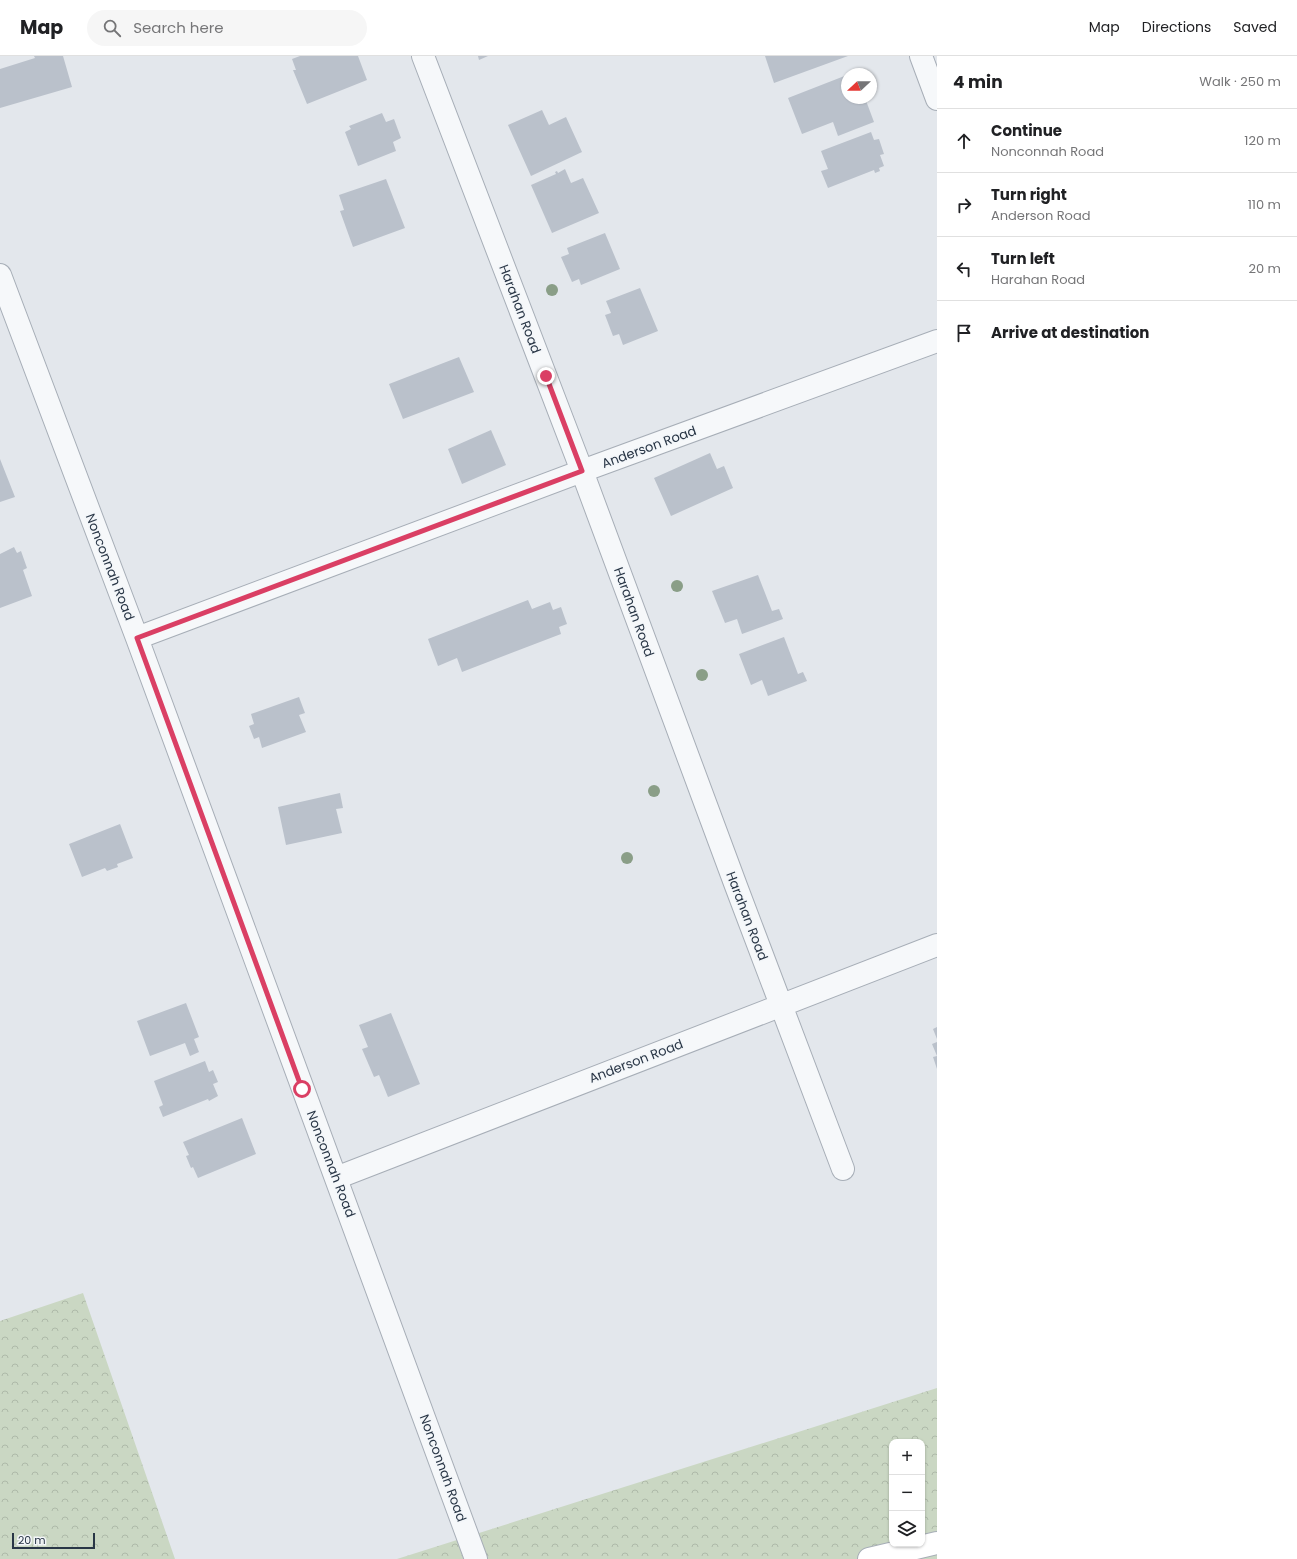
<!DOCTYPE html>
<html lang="en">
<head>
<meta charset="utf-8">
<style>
  body { margin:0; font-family:Poppins,sans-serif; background:#f6f6f6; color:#202124 }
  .controls { position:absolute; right:12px; bottom:12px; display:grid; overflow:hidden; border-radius:8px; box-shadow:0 1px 3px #0004 }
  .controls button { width:36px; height:36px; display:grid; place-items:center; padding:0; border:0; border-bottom:1px solid #e0e0e0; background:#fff; color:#202124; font:20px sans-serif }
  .compass { position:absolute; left:841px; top:12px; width:36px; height:36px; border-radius:50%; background:#fff; box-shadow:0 1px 3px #0004; rotate:248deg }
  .scale { position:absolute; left:12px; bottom:10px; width:83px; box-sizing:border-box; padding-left:4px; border:2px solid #293646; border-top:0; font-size:11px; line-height:14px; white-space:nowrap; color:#293646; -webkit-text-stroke:3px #f3f6f9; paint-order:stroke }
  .stop { position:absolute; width:12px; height:12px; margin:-9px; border:3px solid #da3f64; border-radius:50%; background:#fff }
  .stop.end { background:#da3f64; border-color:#fff; box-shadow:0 1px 4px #0008 }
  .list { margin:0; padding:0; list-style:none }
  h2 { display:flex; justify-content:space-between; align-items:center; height:52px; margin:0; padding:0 16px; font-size:17px }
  h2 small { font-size:13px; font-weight:400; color:#757577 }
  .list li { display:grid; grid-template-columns:26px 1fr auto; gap:12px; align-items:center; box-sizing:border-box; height:64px; padding:0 16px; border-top:1px solid #e0e0e0 }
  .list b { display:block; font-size:15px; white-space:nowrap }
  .list p { margin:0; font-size:13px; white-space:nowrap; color:#757577 }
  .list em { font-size:13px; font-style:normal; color:#757577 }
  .icon { flex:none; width:22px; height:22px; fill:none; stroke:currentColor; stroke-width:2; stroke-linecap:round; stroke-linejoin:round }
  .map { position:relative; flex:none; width:937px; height:1503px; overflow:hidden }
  header { display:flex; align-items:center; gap:24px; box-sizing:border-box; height:56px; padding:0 20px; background:#fff; border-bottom:1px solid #e0e0e0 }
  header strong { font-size:19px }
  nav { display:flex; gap:22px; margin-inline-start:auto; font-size:14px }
  .search { width:280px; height:36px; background:#f6f6f6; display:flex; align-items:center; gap:10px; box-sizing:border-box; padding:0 14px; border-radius:22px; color:#757577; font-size:15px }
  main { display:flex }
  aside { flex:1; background:#fff }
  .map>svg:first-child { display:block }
</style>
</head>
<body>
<header>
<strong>Map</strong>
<div class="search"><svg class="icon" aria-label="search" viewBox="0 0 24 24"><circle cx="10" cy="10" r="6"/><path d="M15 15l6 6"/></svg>Search here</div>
<nav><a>Map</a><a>Directions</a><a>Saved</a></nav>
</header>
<main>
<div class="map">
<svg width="937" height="1503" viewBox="0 0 937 1503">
  <defs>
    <pattern id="forest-crowns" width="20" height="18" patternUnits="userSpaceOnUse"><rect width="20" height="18" fill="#cad7c3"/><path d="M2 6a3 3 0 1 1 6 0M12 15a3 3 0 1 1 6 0" fill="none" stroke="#aeb9a9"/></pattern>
  </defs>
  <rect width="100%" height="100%" fill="#e3e7ec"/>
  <path fill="url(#forest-crowns)" fill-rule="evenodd" d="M83,1237L175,1503H0V1265Z
    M937,1332V1503H397ZM892,1386H922V1488H892Z"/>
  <path fill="#bac1cb" d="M34,0H63L72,31L0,52V13L35,2Z
    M300,0H358L367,24L307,48L293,14H296L292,3Z
    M478,0H488L479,4Z
    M765,0H848L774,27Z
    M847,19V42H865L874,66L838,80L833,66L802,78L788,42Z
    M542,54L549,69L566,61L582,96L531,120L508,69Z
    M382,57L386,66L394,63L401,82L393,86L396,95L358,110L345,76L351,73L349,70Z
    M871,76L874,84L879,83L884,98L880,99L884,110L879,112L880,115L875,117L874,114L828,132L821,115L828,113L821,95Z
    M565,113L571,127L583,122L599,157L552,177L531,129L556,118L555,116L557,115L558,117Z
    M386,123L405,172L353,191L340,155L344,154L339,139Z
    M605,177L620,213L581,229L579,223L572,226L561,201L569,198L567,192Z
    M640,232L658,275L623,289L619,278L613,280L605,259L611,257L606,245Z
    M459,301L474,336L403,363L389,328Z
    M491,374L506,409L462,428L448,393Z
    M710,397L717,413L724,410L733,432L671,460L654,422Z
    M0,403L15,441L0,446Z
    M14,491L17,497L21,495L27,512L23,514L32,540L0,552V498Z
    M758,519L772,555L779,553L783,563L742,578L737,563L725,567L712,535Z
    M528,544L532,553L550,546L553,554L561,551L567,568L559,571L561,578L462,616L457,602L438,610L428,583Z
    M784,581L798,618L803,616L807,625L768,640L762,624L751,629L739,598Z
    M299,641L305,657L299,659L306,676L262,692L259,681L254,683L249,670L254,668L251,658Z
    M340,737L343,752L336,753L342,777L286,789L278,751Z
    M120,768L133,802L117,808L118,811L107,815L105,812L82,821L69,788Z
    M186,947L199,981L194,983L199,996L190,1000L185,987L150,1000L137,965Z
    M391,957L420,1028L388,1041L379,1019L374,1021L362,993L368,991L359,969Z
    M937,971V983L933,973Z
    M937,986V1013L933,1001L937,1000L932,988Z
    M205,1005L209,1016L213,1014L218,1026L213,1028L218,1040L209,1045L208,1043L163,1061L159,1051L163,1049L154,1025Z
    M242,1062L256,1098L198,1122L193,1111L191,1112L186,1100L189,1099L183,1086Z"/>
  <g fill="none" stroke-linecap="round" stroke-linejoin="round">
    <g stroke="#a7aeb7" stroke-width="24">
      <path id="minor" d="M423,0L582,415L736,830L843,1113
        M921,0L937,43
        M0,219L137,582L476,1503
        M137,582L582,415L937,285
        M336,1122L937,889"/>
    </g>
    <g stroke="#a7aeb7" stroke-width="24">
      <path id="secondary" d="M869,1503L937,1487"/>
    </g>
    <use href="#minor" stroke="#f6f8fa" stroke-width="22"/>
    <use href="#secondary" stroke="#fff" stroke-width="22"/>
  </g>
  <g fill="#8a9e87">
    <circle cx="552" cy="234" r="6"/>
    <circle cx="677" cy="530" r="6"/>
    <circle cx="702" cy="619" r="6"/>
    <circle cx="654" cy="735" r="6"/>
    <circle cx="627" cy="802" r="6"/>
  </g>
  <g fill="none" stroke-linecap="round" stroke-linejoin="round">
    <path stroke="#da3f64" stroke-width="5" d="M302,1033L137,582L582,415L546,320"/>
  </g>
  <g text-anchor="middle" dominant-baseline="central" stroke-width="3" stroke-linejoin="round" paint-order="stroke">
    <g font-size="13" fill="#293646" stroke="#f3f6f9">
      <text transform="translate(520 253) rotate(69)">Harahan Road</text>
      <text transform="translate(649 391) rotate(-20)">Anderson Road</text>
      <text transform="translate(110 511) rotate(69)">Nonconnah Road</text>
      <text transform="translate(634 556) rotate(70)">Harahan Road</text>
      <text transform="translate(747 860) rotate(69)">Harahan Road</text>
      <text transform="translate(636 1005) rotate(-21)">Anderson Road</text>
      <text transform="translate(331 1108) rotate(69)">Nonconnah Road</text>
      <text transform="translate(443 1412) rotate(70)">Nonconnah Road</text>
    </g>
  </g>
</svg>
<div class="controls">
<button>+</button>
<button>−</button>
<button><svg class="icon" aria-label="layers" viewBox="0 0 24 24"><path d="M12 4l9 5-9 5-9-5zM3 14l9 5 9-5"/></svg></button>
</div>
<svg class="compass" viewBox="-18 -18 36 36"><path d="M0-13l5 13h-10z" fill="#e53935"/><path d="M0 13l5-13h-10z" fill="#757577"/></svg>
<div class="scale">20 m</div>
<div class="stop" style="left:302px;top:1033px"></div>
<div class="stop end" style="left:546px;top:320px"></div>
</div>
<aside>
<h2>4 min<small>Walk · 250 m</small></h2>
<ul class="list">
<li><svg class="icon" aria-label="ahead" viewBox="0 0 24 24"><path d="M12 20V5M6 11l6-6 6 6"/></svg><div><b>Continue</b><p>Nonconnah Road</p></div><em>120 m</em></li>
<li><svg class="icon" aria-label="right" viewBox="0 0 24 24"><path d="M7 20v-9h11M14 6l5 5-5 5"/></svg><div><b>Turn right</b><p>Anderson Road</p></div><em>110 m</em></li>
<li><svg class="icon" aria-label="left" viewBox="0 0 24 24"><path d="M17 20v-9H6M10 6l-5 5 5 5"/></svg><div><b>Turn left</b><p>Harahan Road</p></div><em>20 m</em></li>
<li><svg class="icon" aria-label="arrive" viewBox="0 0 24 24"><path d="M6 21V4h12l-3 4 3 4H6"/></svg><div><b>Arrive at destination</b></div></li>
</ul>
</aside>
</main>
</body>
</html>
